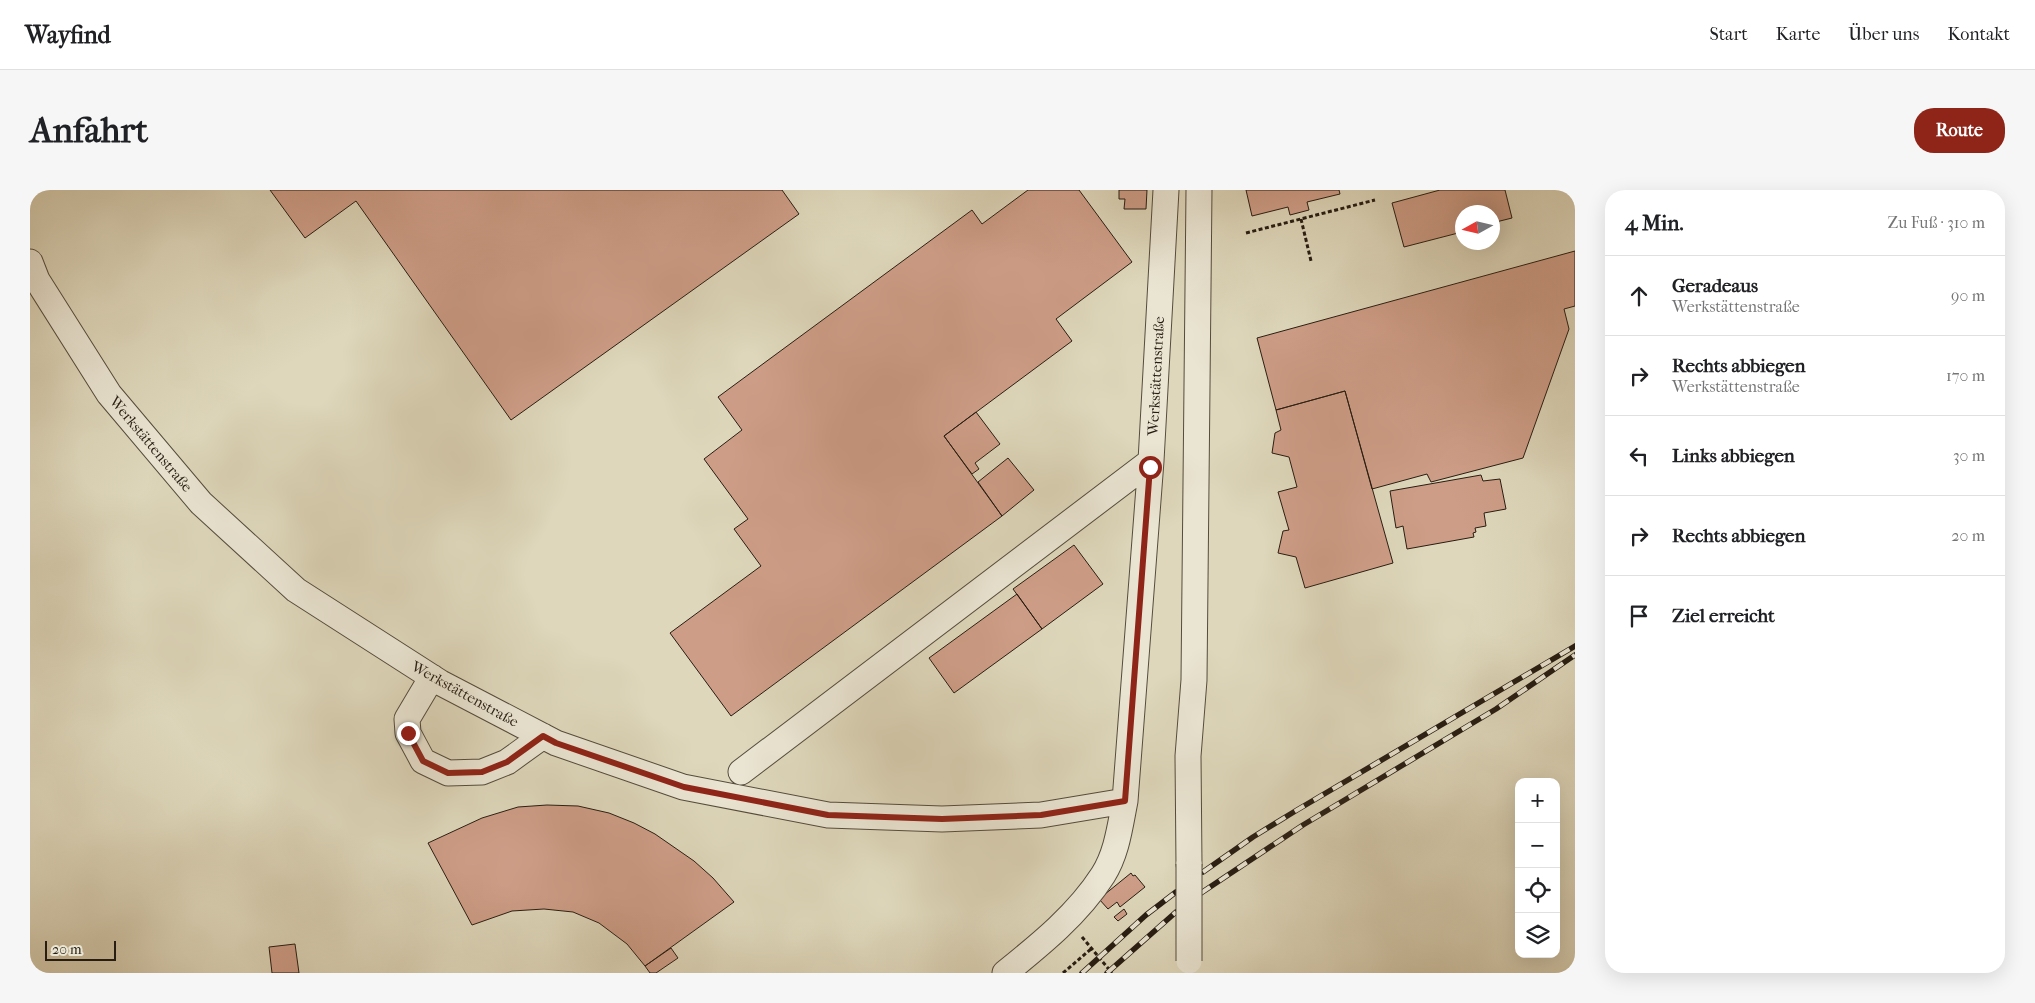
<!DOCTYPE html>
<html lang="de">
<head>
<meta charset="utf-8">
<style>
  body { margin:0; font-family:"IM FELL French Canon",serif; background:#f6f6f6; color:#202124 }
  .controls { position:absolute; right:15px; bottom:15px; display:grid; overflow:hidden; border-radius:10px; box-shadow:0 5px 20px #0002 }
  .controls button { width:45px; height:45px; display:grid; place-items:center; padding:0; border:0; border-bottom:1px solid #e0e0e0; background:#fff; color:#202124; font:25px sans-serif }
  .compass { position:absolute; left:1425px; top:15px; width:45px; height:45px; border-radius:50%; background:#fff; box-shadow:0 5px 20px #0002; rotate:262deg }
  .scale { position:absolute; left:15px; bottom:12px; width:71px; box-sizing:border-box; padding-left:5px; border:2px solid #271d13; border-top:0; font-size:14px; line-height:18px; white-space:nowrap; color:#271d13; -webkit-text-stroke:4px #eae5d3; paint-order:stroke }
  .stop { position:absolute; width:15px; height:15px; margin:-11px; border:4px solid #8f2418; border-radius:50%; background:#fff }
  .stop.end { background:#8f2418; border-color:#fff; box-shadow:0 1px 5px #0008 }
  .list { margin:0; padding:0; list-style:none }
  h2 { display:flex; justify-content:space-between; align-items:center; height:65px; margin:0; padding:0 20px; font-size:21px }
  h2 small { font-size:16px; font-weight:400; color:#757577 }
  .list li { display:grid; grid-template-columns:32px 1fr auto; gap:15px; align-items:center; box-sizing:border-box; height:80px; padding:0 20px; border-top:1px solid #e0e0e0 }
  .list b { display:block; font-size:19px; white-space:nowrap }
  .list p { margin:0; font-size:16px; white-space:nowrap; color:#757577 }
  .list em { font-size:16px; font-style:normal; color:#757577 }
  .icon { flex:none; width:28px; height:28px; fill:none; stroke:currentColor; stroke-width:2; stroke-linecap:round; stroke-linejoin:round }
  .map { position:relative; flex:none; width:1545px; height:783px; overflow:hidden; border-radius:20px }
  header { display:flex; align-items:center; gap:30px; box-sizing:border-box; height:70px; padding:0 25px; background:#fff; border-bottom:1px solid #e0e0e0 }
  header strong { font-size:24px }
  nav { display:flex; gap:28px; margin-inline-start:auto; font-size:18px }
  .intro { display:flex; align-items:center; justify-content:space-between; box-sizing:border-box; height:120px; padding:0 30px }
  h1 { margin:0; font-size:35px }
  .button { padding:12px 22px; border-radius:20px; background:#8f2418; color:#fff; font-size:18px; font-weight:700 }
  main { display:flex; gap:30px; padding:0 30px }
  aside { flex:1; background:#fff; border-radius:20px; box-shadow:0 5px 20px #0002 }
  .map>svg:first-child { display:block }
</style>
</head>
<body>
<header>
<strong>Wayfind</strong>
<nav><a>Start</a><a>Karte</a><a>Über uns</a><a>Kontakt</a></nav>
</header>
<div class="intro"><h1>Anfahrt</h1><a class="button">Route</a></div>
<main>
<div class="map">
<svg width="1545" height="783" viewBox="0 0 1545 783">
  <rect width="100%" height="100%" fill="#ded7bb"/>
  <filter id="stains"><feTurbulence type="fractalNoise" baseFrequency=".004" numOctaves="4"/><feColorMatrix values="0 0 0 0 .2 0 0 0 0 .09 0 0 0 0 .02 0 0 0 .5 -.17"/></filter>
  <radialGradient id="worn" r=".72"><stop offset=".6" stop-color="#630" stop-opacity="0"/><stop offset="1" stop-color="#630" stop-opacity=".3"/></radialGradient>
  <path fill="#ce9d87" stroke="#271d13" d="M240,0H752L769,24L481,230L326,11L275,48Z
    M998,0H1049L1102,72L1026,129L1042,151L914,246L972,326L701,526L640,443L731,376L704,339L718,329L674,269L712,240L688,207L942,20L952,34Z
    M1089,0H1117L1116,19H1094L1095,9H1089Z
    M1216,0H1309L1310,4L1277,12L1279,20L1260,25L1258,17L1222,26Z
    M1410,0H1475L1482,28L1462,33V22H1432V42L1374,57L1362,13Z
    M1545,61V116L1534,119L1539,139L1493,268L1401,292L1397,284L1342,299L1315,201L1246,220L1227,148Z
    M1315,201L1363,373L1275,398L1266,367L1248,363L1253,341L1259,340L1248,302L1267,297L1259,267L1242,263L1245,243L1251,240L1246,220Z
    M946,222L970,254L945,273L949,279L942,284L914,246Z
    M978,268L1004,300L972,326L948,292Z
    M1451,285L1453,291L1470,289L1476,319L1454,323L1456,336L1445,338L1446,342L1443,343L1444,347L1377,359L1373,336L1366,338L1360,301Z
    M1044,355L1073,394L1012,439L983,399Z
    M987,404L1012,439L924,503L899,468Z
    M517,615L548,616L579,623L604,633L625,644L664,671L683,688L704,712L615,776L597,754L569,733L543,722L514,719L482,721L442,735L398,653L452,628L488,617Z
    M1101,683L1103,686L1105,685L1115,697L1090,717L1087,712L1078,719L1069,709Z
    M1094,719L1097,724L1088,731L1084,727Z
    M265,754L269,783H242L239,757Z
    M641,758L648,768L626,783H620L615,776Z"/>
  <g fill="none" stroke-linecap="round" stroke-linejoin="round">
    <g stroke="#554c3d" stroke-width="27">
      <path id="minor" d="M0,72L7,90L79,204L171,313L266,400L411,493L526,553L653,597L798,625L912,629L1011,625L1095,611
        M402,487L377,529L378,543L393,571L418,583L452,582L477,572L513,546
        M711,582L1121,271
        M1159,674L1158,566L1164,490L1169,0
        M975,783C1011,754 1048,724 1073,685C1087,663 1090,636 1095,611L1121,271L1136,0"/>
    </g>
    <path stroke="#271d13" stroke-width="3" stroke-dasharray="4 2.5" stroke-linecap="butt" d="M1271,29L1281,71
      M1216,43L1345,10
      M1052,747L1082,783
      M1033,783L1061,759"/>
    <use href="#minor" stroke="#eae5d3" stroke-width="25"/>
    <g stroke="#271d13" stroke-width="5.5">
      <path id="rail" d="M1173,682L1223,647L1267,620L1545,456
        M1171,703L1273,635L1466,519L1545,465
        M1052,783L1116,725L1146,702
        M1077,783L1146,722"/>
    </g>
    <use href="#rail" stroke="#eae5d3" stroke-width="4" stroke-dasharray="11" stroke-linecap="butt"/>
    <g stroke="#554c3d" stroke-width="27" stroke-linecap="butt">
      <path id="minor-bridge" d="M1159,674V771"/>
    </g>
    <use href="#minor-bridge" stroke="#eae5d3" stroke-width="25"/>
  </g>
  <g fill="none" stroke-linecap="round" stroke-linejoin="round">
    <path stroke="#8f2418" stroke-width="6" d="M378,543L393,571L418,583L452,582L477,572L513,546L526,553L654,597L798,625L912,629L1011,625L1095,611L1120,277"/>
  </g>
  <g text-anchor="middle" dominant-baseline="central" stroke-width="5" stroke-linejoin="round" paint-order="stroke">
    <g font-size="15" fill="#271d13" stroke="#eae5d3">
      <text transform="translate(1126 186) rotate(-87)">Werkstättenstraße</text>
      <text transform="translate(121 254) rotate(50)">Werkstättenstraße</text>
      <text transform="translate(435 504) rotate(29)">Werkstättenstraße</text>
    </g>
  </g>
  <rect width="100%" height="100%" filter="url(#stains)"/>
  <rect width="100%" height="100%" fill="url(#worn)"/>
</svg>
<div class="controls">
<button>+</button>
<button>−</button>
<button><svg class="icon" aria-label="locate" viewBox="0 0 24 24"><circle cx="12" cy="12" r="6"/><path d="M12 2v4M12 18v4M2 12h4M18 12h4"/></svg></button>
<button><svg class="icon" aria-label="layers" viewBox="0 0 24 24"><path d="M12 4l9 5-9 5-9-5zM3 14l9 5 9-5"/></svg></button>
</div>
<svg class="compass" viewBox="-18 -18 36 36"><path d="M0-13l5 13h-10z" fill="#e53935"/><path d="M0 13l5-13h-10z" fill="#757577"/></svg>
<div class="scale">20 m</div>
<div class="stop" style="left:1120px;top:277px"></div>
<div class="stop end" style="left:378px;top:543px"></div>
</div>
<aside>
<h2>4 Min.<small>Zu Fuß · 310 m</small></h2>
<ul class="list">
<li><svg class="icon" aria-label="ahead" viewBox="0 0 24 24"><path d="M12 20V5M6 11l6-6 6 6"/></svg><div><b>Geradeaus</b><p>Werkstättenstraße</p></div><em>90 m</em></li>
<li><svg class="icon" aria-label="right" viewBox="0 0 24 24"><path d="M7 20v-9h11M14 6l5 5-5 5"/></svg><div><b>Rechts abbiegen</b><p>Werkstättenstraße</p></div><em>170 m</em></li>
<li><svg class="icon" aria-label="left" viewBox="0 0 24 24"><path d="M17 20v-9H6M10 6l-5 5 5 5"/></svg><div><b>Links abbiegen</b></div><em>30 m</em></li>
<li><svg class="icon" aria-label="right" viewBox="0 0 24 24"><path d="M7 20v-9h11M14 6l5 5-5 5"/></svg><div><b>Rechts abbiegen</b></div><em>20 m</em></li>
<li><svg class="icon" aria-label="arrive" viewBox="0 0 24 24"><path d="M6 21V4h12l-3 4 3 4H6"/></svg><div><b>Ziel erreicht</b></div></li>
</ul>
</aside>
</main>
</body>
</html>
